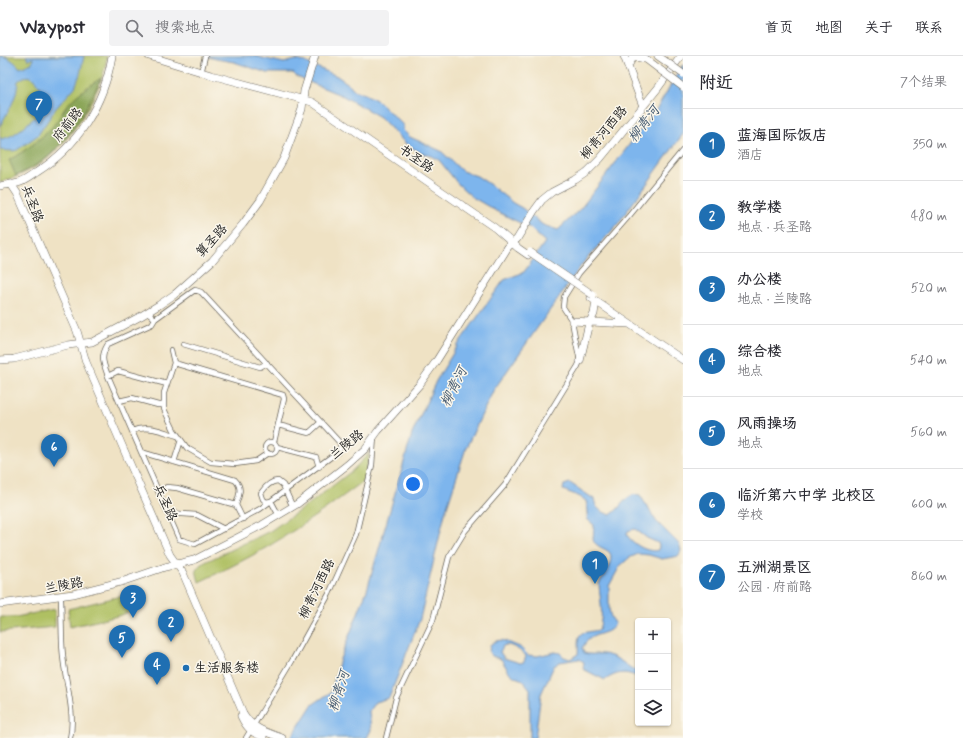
<!DOCTYPE html>
<html lang="zh">
<head>
<meta charset="utf-8">
<style>
  body { margin:0; font-family:Mynerve,"LXGW WenKai TC",sans-serif; background:#f2f2f3; color:#2b2b33 }
  .controls { position:absolute; right:12px; bottom:12px; display:grid; overflow:hidden; border-radius:4px; box-shadow:0 1px 3px #0004 }
  .controls button { width:36px; height:36px; display:grid; place-items:center; padding:0; border:0; border-bottom:1px solid #e1e1e2; background:#fff; color:#2b2b33; font:20px sans-serif }
  .you { position:absolute; left:413px; top:428px; width:14px; height:14px; margin:-10px; border:3px solid #fff; border-radius:50%; background:#1a73e8; box-shadow:0 0 0 6px #1a73e833 }
  .badge { display:grid; place-items:center; width:26px; height:26px; border-radius:50%; background:#1f6fb2; color:#fff; font-size:13px; font-weight:700 }
  .pin { position:absolute; translate:-50% -33px; filter:drop-shadow(0 1px 2px #0008) }
  .pin::after { content:''; position:absolute; top:21px; width:14px; height:12px; background:inherit; clip-path:polygon(0 0,100% 0,50% 100%) }
  .list { margin:0; padding:0; list-style:none }
  h2 { display:flex; justify-content:space-between; align-items:center; height:52px; margin:0; padding:0 16px; font-size:17px }
  h2 small { font-size:13px; font-weight:400; color:#7c7c81 }
  .list li { display:grid; grid-template-columns:26px 1fr auto; gap:12px; align-items:center; box-sizing:border-box; height:72px; padding:0 16px; border-top:1px solid #e1e1e2 }
  .list b { display:block; font-size:15px; white-space:nowrap }
  .list p { margin:0; font-size:13px; white-space:nowrap; color:#7c7c81 }
  .list em { font-size:13px; font-style:normal; color:#7c7c81 }
  .icon { flex:none; width:22px; height:22px; fill:none; stroke:currentColor; stroke-width:2; stroke-linecap:round; stroke-linejoin:round }
  .map { position:relative; flex:none; width:683px; height:682px; overflow:hidden }
  header { display:flex; align-items:center; gap:24px; box-sizing:border-box; height:56px; padding:0 20px; background:#fff; border-bottom:1px solid #e1e1e2 }
  header strong { font-size:19px }
  nav { display:flex; gap:22px; margin-inline-start:auto; font-size:14px }
  .search { width:280px; height:36px; background:#f2f2f3; display:flex; align-items:center; gap:10px; box-sizing:border-box; padding:0 14px; border-radius:4px; color:#7c7c81; font-size:15px }
  main { display:flex }
  aside { flex:1; background:#fff }
  .map>svg:first-child { display:block }
</style>
</head>
<body>
<header>
<strong>Waypost</strong>
<div class="search"><svg class="icon" aria-label="search" viewBox="0 0 24 24"><circle cx="10" cy="10" r="6"/><path d="M15 15l6 6"/></svg>搜索地点</div>
<nav><a>首页</a><a>地图</a><a>关于</a><a>联系</a></nav>
</header>
<main>
<div class="map">
<svg width="683" height="682" viewBox="0 0 683 682">
  <rect width="100%" height="100%" fill="#fbf7ec"/>
  <filter id="ink" filterUnits="userSpaceOnUse"><feTurbulence type="fractalNoise" baseFrequency=".025" numOctaves="2"/><feDisplacementMap in="SourceGraphic" scale="8" xChannelSelector="R" yChannelSelector="G"/><feConvolveMatrix kernelMatrix="1 2 1 2 8 2 1 2 1" color-interpolation-filters="sRGB"/></filter>
  <filter id="wash" filterUnits="userSpaceOnUse"><feTurbulence type="fractalNoise" baseFrequency=".012" numOctaves="4" result="noise"/><feDisplacementMap in="SourceGraphic" scale="16" xChannelSelector="R" yChannelSelector="G"/><feGaussianBlur stdDeviation="0.9" result="paint"/><feColorMatrix in="noise" values="0 0 0 0 0 0 0 0 0 0 0 0 0 0 0 0 0 1.4 0 .05"/><feComposite in="paint" operator="in"/></filter>
  <g filter="url(#wash)">
    <rect width="100%" height="100%" fill="#efe2c4"/>
    <path fill="#afc062" stroke="#666e3f" d="M0,0H107C103,36 72,83 44,105C31,115 15,121 0,127Z
      M369,397L365,424C338,444 311,464 282,482C255,499 227,513 199,526L196,514L201,508L270,475L313,445L353,414Z
      M139,535L145,549C126,561 92,565 70,571L68,553L109,543Z
      M55,553V571L0,576V561H16Z"/>
    <path fill="#8ba658" stroke="#54613a" d="M101,22C87,52 72,79 48,101C39,108 26,114 16,120L9,104C25,95 40,84 53,70C59,63 63,54 69,47C78,37 90,29 101,22Z"/>
    <path fill="#7db5ed" stroke="#4c6884" fill-rule="evenodd" d="M0,0C8,0 15,6 20,12L32,7L33,2L28,4L26,0H84L80,18L75,31L56,52L38,79L17,94L13,95L0,94V81L2,83C21,79 30,61 47,54L49,49C42,39 35,9 18,25C17,43 8,55 0,70Z
      M205,0H254L284,7L296,4L305,6L337,20L350,29L355,35L365,38L378,45L403,69V74L410,81L441,95L462,115L477,120L489,128L513,147L522,152L543,169L558,174L581,152L658,51L683,8V78L617,169L583,207L493,335L466,392L445,457L420,563L389,642L375,646L369,655L371,674L367,682H291L312,649L331,636L340,603L367,534L412,378L436,325L461,284L504,224L524,216L545,186L530,172L496,155L472,141L458,128L439,104L431,100L421,97L405,87L380,61L343,40L297,21L293,17H267L234,6L216,3Z
      M570,427L594,443L596,450L601,455L610,459C621,454 626,435 640,439L656,465L679,488L681,494L679,500L662,503L649,499L638,498L629,502L620,510L609,530V553L611,561L615,567C612,579 596,576 588,584C586,586 584,589 582,592L584,597C594,600 599,596 608,599C620,602 627,611 638,616V621C625,615 617,616 605,624L583,613L584,606L579,603L560,606L554,610L541,638L535,682H530V633L523,624L515,621L509,616L501,603L492,600L489,596L490,589L495,585L502,584L520,591L528,599L537,600L555,596L560,597L564,601L570,603L578,598C579,589 576,584 582,577L599,574C604,557 600,545 599,528C602,521 616,504 609,496C604,492 599,492 593,485L594,469L587,463L588,455L586,445C579,439 572,438 563,434L564,429ZM635,473L647,482L658,487L659,490L658,494C647,497 633,488 627,479L628,475ZM506,589C513,589 521,595 526,600L524,606L520,607L504,602L500,596L503,590Z"/>
  </g>
  <g filter="url(#ink)">
    <g fill="none" stroke-linecap="round" stroke-linejoin="round">
      <g stroke="#666157" stroke-width="6">
        <path id="street" d="M202,13L205,0
          M148,256L155,263L192,236L195,234L201,236L341,388L339,395L260,453L195,488L179,483L108,320C103,306 100,301 108,288L152,268L155,263
          M183,288L260,311L267,307
          M171,294L174,307L164,337V353L174,374L187,392L211,406L235,408L256,405L268,397
          M174,307L283,339L284,343L274,386
          M108,320L118,315L167,328
          M119,345L132,342L158,349H164
          M278,369L309,377L321,366
          M132,375C147,368 163,376 178,380
          M265 392a6 6 0 1 1 12 0a6 6 0 1 1-12 0Z
          M277,391L316,401L319,411
          M141,396L235,424C243,432 239,439 236,449L243,463
          M174,406L181,384
          M158,435L167,431L177,432L236,449
          M277,456L271,445L266,446L263,443L261,437C265,431 270,425 278,425L283,429L291,447
          M168,457L197,459L224,473
          M61,544C62,563 61,581 63,600C65,625 76,658 70,682
          M246,682L292,605L329,538L356,478L372,409L374,381
          M386,682L396,642L433,564L449,501L465,475L505,429L578,310L580,305L575,281L572,265L563,251L564,241L579,217L629,160L683,94"/>
      </g>
      <g stroke="#666157" stroke-width="8">
        <path id="secondary" d="M149,0L211,19L312,46L495,172L518,192L528,199
          M11,128L17,137L77,275L86,306L127,401L170,499L183,517L243,657C252,673 266,676 282,682
          M0,130C6,128 12,129 18,127C25,125 31,120 37,116C78,90 104,48 112,0
          M591,242L683,304
          M572,265L629,268
          M0,304L14,303L68,289L92,286L141,260L159,249L175,238L212,205L243,168L260,145L284,102L302,53L304,35L315,0
          M580,305L589,267L594,258L596,245
          M0,548L73,538L124,525L165,511L194,504L262,469L297,448L347,409L365,393L378,375L420,328L437,304L508,191L517,183L534,155L542,144L552,136L575,124L587,116L600,103L658,32L681,0
          M241,660C246,671 252,677 263,681"/>
      </g>
      <g stroke="#666157" stroke-width="8">
        <path id="primary" d="M624,0L643,50
          M642,0L663,16
          M658,0L668,7
          M628,10L632,3L636,1L645,3"/>
      </g>
      <use href="#street" stroke="#fff" stroke-width="4.5"/>
      <use href="#secondary" stroke="#fff" stroke-width="7"/>
      <use href="#primary" stroke="#fff" stroke-width="7"/>
      <g stroke="#666157" stroke-width="8" stroke-linecap="butt">
        <path id="secondary-bridge" d="M530,196L593,239"/>
      </g>
      <g stroke="#666157" stroke-width="8" stroke-linecap="butt">
        <path id="primary-bridge" d="M668,7L683,18
          M663,16L683,31"/>
      </g>
      <use href="#secondary-bridge" stroke="#fff" stroke-width="7"/>
      <use href="#primary-bridge" stroke="#fff" stroke-width="7"/>
    </g>
  </g>
  <circle fill="#1f6fb2" stroke="#fbf7ec" stroke-width="1.5" cx="186" cy="612" r="4"/>
  <g text-anchor="middle" dominant-baseline="central" stroke-width="3" stroke-linejoin="round" paint-order="stroke">
    <g font-size="13" fill="#1c1c1c" stroke="#fbf7ec">
      <text transform="translate(68 69) rotate(-52)">府前路</text>
      <text transform="translate(604 77) rotate(-50)">柳青河西路</text>
      <text transform="translate(416 103) rotate(35)">书圣路</text>
      <text transform="translate(32 148) rotate(70)">兵圣路</text>
      <text transform="translate(212 185) rotate(-48)">算圣路</text>
      <text transform="translate(347 389) rotate(-39)">兰陵路</text>
      <text transform="translate(165 447) rotate(66)">兵圣路</text>
      <text transform="translate(64 530) rotate(-11)">兰陵路</text>
      <text transform="translate(317 533) rotate(-64)">柳青河西路</text>
    </g>
    <g font-size="13" fill="#1c1c1c" stroke="#fbf7ec" text-anchor="start">
      <text x="194" y="612">生活服务楼</text>
    </g>
    <g font-size="14" font-style="italic" fill="#435970" stroke="#fbf7ec">
      <text transform="translate(644 68) rotate(-52)">柳青河</text>
      <text transform="translate(454 331) rotate(-63)">柳青河</text>
      <text transform="translate(339 635) rotate(-72)">柳青河</text>
    </g>
  </g>
</svg>
<div class="controls">
<button>+</button>
<button>−</button>
<button><svg class="icon" aria-label="layers" viewBox="0 0 24 24"><path d="M12 4l9 5-9 5-9-5zM3 14l9 5 9-5"/></svg></button>
</div>
<div class="you"></div>
<div class="pin badge" style="left:595px;top:528px">1</div>
<div class="pin badge" style="left:171px;top:586px">2</div>
<div class="pin badge" style="left:133px;top:562px">3</div>
<div class="pin badge" style="left:157px;top:629px">4</div>
<div class="pin badge" style="left:122px;top:602px">5</div>
<div class="pin badge" style="left:54px;top:411px">6</div>
<div class="pin badge" style="left:39px;top:68px">7</div>
</div>
<aside>
<h2>附近<small>7个结果</small></h2>
<ul class="list">
<li><span class="badge">1</span><div><b>蓝海国际饭店</b><p>酒店</p></div><em>350 m</em></li>
<li><span class="badge">2</span><div><b>教学楼</b><p>地点 · 兵圣路</p></div><em>480 m</em></li>
<li><span class="badge">3</span><div><b>办公楼</b><p>地点 · 兰陵路</p></div><em>520 m</em></li>
<li><span class="badge">4</span><div><b>综合楼</b><p>地点</p></div><em>540 m</em></li>
<li><span class="badge">5</span><div><b>风雨操场</b><p>地点</p></div><em>560 m</em></li>
<li><span class="badge">6</span><div><b>临沂第六中学 北校区</b><p>学校</p></div><em>600 m</em></li>
<li><span class="badge">7</span><div><b>五洲湖景区</b><p>公园 · 府前路</p></div><em>860 m</em></li>
</ul>
</aside>
</main>
</body>
</html>
